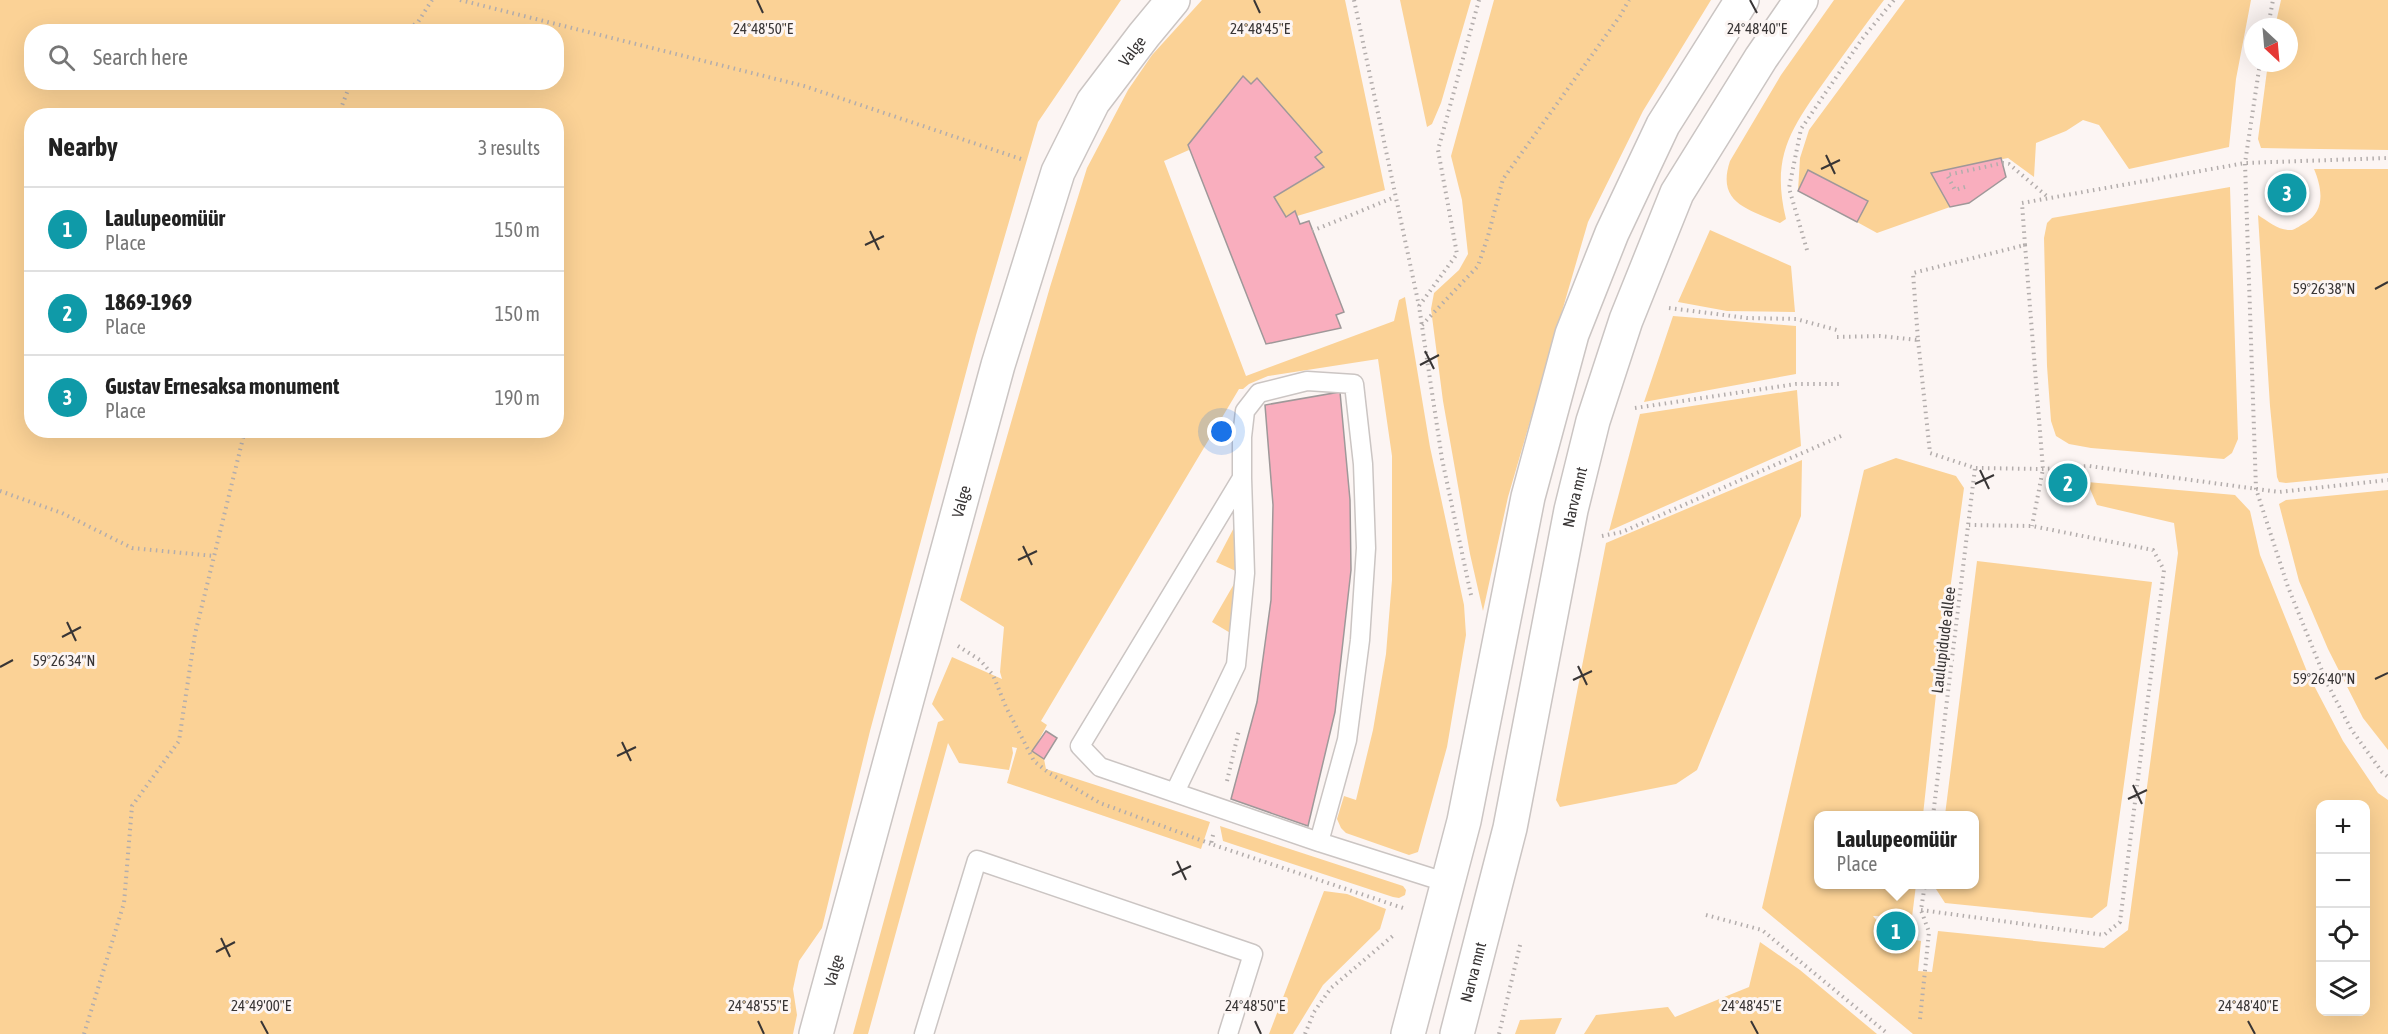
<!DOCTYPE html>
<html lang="en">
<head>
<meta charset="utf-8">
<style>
  body { margin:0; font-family:"Asap Condensed",sans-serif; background:#f2f2f2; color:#222 }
  .controls { position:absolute; right:18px; bottom:18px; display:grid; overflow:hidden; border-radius:12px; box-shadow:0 6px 24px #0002 }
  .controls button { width:54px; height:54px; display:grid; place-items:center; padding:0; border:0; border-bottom:2px solid #e0e0e0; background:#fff; color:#222; font:30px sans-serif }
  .compass { position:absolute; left:2244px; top:18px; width:54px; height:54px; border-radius:50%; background:#fff; box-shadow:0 6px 24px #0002; rotate:154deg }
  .you { position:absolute; left:1222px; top:432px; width:21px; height:21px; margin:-15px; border:4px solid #fff; border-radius:50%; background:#1a73e8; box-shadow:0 0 0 9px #1a73e833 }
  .badge { display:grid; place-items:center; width:39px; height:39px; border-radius:50%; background:#5070e5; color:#fff; font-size:20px; font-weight:700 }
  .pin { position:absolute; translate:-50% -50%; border:3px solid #fff; box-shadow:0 2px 6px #0006 }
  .popup { position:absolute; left:1814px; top:811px; width:165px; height:78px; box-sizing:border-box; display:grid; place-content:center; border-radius:12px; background:#fff; filter:drop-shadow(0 2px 4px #0005); font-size:20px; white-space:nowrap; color:#767676 }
  .popup b { font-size:22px; color:#222 }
  .popup::after { content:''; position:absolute; left:50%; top:100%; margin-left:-12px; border:12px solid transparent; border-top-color:#fff }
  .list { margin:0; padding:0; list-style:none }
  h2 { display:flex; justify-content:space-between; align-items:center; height:78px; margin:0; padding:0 24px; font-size:26px }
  h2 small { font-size:20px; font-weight:400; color:#767676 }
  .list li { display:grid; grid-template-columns:39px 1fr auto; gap:18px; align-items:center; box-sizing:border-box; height:84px; padding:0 24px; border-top:2px solid #e0e0e0 }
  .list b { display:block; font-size:22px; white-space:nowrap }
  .list p { margin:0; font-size:20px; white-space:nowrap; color:#767676 }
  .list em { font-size:20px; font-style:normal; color:#767676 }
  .icon { flex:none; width:33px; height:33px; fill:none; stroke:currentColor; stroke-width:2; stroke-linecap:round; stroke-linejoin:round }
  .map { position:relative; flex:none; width:2388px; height:1034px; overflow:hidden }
  .search { position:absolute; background:#fff; box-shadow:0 6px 24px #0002; left:24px; top:24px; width:540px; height:66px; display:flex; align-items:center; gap:15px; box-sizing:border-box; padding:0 21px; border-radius:24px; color:#767676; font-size:22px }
  .panel { position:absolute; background:#fff; box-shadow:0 6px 24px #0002; left:24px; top:108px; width:540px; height:330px; border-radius:24px }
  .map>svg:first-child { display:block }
</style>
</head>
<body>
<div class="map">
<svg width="2388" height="1034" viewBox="0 0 2388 1034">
  <rect width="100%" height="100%" fill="#fcf5f3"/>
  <path fill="#fbd296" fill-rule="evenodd" d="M0,0H1121L1038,122L976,335L870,731L822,928L799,961L793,989L797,1015L793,1034H0ZM32,32H556V82H32ZM32,116H556V430H32Z
    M1202,0H1345L1385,190L1297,216L1295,211L1286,217L1274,197L1324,168L1315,157L1322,151L1257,79L1251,84L1243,76L1188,145L1189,150L1164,161L1246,376L1394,321L1399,300L1405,297L1430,447L1464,605L1466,635L1447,747L1418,852L1409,855L1346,833L1341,828L1337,819L1344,796L1356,800L1373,730L1386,654L1392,580V456L1378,359L1268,376L1249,384L1243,389H1239L1041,721L1047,725L1033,751L1044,759L1046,769L1210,822L1201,849L1007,783L1017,748L1012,747L1013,753L1009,770L959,763L948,743L868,1034H853L938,722L944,720L932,704L952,657L1002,679L1000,672L1004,627L960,600L1050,287L1087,168L1128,90L1152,55Z
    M1400,0H1471L1441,103L1432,124L1427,127Z
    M1494,0H1711L1643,111L1588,222L1508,497L1483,611L1470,554L1443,401L1431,309L1434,293L1459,270L1468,254L1462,200L1451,156Z
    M1834,0H1884C1865,25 1847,50 1829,75C1793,126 1770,154 1786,219L1780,223C1748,209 1716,203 1730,161L1781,75Z
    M1905,0H2251L2236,79L2229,147L2129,169L2099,125L2083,120L2066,131L2036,143L2034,177L2008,158L1932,173L1950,207L1877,233L1857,222L1867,201L1808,170L1798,191L1800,158L1809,130Z
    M2281,0H2388V150L2261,148L2258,139L2268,63H2289V27H2275Z
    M2314,169H2388V473L2286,483L2279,482L2277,477L2270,406L2258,215C2269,222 2279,231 2292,230C2296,229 2301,225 2305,223C2326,211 2322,188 2314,169Z
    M2230,187L2238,439L2232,453L2224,459L2091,448L2069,444L2056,436L2051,421L2047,366L2044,238L2047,223L2052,218Z
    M1710,230L1791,266L1795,312L1727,311L1678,302Z
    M1673,316L1796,326V374L1644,402Z
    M1797,390L1801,446L1609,531L1640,414Z
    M1896,458L1956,476L1964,488L1937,685L1923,815L1818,816V884L1916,885L1912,917L1873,916C1887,933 1900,937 1921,941L1918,971L1932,972L1938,931L2104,948L2128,930L2178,553L2174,523L2097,505L2087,482L2235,495L2250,511L2260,555L2308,674L2343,741L2378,793L2388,800V1034H1913L1762,908L1864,470ZM2320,804H2366V1012H2320Z
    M1802,460L1801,516L1697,770L1676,784L1560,807L1556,800L1606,543Z
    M2388,490V750L2363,718L2328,649L2299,581L2279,504L2286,500Z
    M1239,518L1238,572L1216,562Z
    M1977,561L2152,582L2107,906L2092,918L1945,903L1936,889V885L1974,884V816L1945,815Z
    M1238,577L1232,634L1212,622Z
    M1220,826L1403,886L1406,890L1405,895L1399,898L1393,897L1223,841Z
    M1324,891L1347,894L1386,909L1380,929L1323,985L1293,1034H1269Z
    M1760,942L1800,970L1877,1034H1584L1596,1015L1668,1007L1675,1017L1749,987Z
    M1562,1018L1555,1034H1515L1520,1020Z"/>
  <path fill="#f9aebe" stroke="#9f9899" stroke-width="1.5" d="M1243,76L1251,84L1257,78L1322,152L1315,157L1324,167L1274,197L1286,217L1295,211L1300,224L1309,221L1344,312L1336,315L1341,328L1266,344L1188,145Z
    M2001,158L2006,177L1969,203L1950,207L1931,173Z
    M1808,170L1868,201L1857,222L1798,191Z
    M1340,392L1350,500L1351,570L1335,712L1308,826L1231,799L1257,702L1271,600L1273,505L1265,405Z
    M1046,731L1057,738L1044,759L1032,751Z"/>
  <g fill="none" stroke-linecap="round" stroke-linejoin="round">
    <g stroke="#cbc5c3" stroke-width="21">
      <path id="service" d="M1242,478V437L1245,411L1259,393L1307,381L1354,384L1363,464L1366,548L1360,640L1347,740L1319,842L1448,883
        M1175,792L1236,665L1245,573L1242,478L1080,746L1100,767L1319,842
        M924,1034L977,860L1253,954L1228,1034"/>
    </g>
    <g stroke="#cbc5c3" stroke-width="36">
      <g id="tertiary">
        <path id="s1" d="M816,1034L998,365L1058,172L1093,102L1144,35L1173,0"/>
      </g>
    </g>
    <g stroke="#cbc5c3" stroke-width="36">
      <g id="primary">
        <path d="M1408,1034L1464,821L1528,497L1572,334L1612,233L1663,125L1742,0"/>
        <path id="s2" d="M1457,1034L1510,828L1571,510L1593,421L1626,320L1677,193L1761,58L1801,0"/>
      </g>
    </g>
    <path stroke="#b3adac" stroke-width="4" stroke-dasharray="1.5 4.5" stroke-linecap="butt" d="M460,0L804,86L1024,160
      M1354,0L1419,306
      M2268,27L2273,0
      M404,32L418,22L432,0
      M2260,63L2245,163L2256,489L2288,587L2327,683L2351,729L2382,772L2388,777
      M338,116L351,82
      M1965,187L1955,190L1947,175L2003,163L2009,164L2049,198
      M1312,231L1395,197
      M2025,245L2043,469L2032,526
      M1807,250L1789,188L1801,129L1862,39L1894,0
      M1669,308L1747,318L1796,319L1837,330
      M1422,325L1478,266L1488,236L1503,179L1620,16L1629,0
      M1837,337L1880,336L1918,340L1913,273L2025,245L2022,203L2245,163L2388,158
      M1918,340L1930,453L1975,468L2043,469L2089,466L2279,492L2388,480
      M1635,408L1796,384H1839
      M0,491L62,513L132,548L214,556
      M1602,536L1622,532L1841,436
      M1471,595L1442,459L1419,306L1457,254L1438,150L1479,0
      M958,646L980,660L993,675L1006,707L1034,761L1049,773L1100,803L1211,844
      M1227,781L1239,730
      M1933,816L1975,468
      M1213,835L1211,844L1406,909
      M1921,910L2104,935L2120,922L2164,570L2153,550L2032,526L1969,525
      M1706,915L1762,930L1888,1034
      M1920,1019L1929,932L1921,910L1925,884
      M84,1034L124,903L132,806L179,741L195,634L245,430
      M1305,1034L1314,1012L1331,988L1395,934
      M1499,1034L1521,941"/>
    <use href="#service" stroke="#fff" stroke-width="18"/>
    <use href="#tertiary" stroke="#fff" stroke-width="33"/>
    <use href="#primary" stroke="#fff" stroke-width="33"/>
  </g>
  <path fill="none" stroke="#383535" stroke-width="2" d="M757,0L763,13M1254,0L1260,13M1750,0L1757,13M1826,155L1835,174M1821,169L1840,160M870,231L879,250M865,245L884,236M2375,289L2388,282M1425,351L1434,369M1420,365L1439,355M1980,470L1989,489M1975,484L1994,475M1023,546L1032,565M1018,560L1037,551M67,622L76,641M62,637L81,627M1578,666L1587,685M0,667L13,660M2375,679L2388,673M1573,680L1592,671M622,742L631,761M617,756L636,747M2133,785L2142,804M2128,799L2147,790M1177,861L1186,880M1172,875L1191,866M221,938L230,957M216,952L235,942M261,1021L268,1034M758,1021L764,1034M1255,1021L1261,1034M1751,1021L1758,1034M2248,1021L2255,1034"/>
  <g text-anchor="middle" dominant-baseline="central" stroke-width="6" stroke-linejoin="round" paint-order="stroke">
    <g font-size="16" fill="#383535" stroke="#fcf5f3">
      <text stroke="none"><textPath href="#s1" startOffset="1038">Valge</textPath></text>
      <text stroke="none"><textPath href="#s2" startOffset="550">Narva mnt</textPath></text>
      <text stroke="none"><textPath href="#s1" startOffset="552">Valge</textPath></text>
      <text transform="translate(1943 640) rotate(-83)">Laulupidude allee</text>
      <text stroke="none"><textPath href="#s1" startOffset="66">Valge</textPath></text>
      <text stroke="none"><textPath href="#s2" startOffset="64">Narva mnt</textPath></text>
    </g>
  </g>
  <g font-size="15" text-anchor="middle" fill="#383535" stroke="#fcf5f3" stroke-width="6" stroke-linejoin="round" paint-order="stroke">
    <text x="763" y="34">24°48'50"E</text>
    <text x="1260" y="34">24°48'45"E</text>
    <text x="1757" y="34">24°48'40"E</text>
    <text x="2324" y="294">59°26'38"N</text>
    <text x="64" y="666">59°26'34"N</text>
    <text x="2324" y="684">59°26'40"N</text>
    <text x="261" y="1011">24°49'00"E</text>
    <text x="758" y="1011">24°48'55"E</text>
    <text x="1255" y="1011">24°48'50"E</text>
    <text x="1751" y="1011">24°48'45"E</text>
    <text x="2248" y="1011">24°48'40"E</text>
  </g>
</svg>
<div class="controls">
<button>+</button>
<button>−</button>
<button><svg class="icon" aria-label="locate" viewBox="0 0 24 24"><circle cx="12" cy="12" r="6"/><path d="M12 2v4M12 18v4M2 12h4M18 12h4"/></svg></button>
<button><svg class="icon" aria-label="layers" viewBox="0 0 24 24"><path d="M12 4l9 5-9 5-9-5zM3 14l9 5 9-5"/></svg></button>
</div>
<svg class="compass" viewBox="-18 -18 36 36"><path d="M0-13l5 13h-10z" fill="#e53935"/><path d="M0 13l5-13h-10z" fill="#767676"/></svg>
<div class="you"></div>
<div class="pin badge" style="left:1896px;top:931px;background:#0f9aa8">1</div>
<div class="popup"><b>Laulupeomüür</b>Place</div>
<div class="pin badge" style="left:2068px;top:483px;background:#0f9aa8">2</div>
<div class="pin badge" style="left:2287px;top:193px;background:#0f9aa8">3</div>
<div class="search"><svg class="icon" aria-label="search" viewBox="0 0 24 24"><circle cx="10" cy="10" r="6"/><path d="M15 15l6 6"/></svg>Search here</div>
<section class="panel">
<h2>Nearby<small>3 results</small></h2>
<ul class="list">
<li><span class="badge" style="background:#0f9aa8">1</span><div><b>Laulupeomüür</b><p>Place</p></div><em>150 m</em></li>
<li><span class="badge" style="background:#0f9aa8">2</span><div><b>1869-1969</b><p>Place</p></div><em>150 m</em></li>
<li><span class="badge" style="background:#0f9aa8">3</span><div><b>Gustav Ernesaksa monument</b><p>Place</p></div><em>190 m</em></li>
</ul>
</section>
</div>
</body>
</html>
